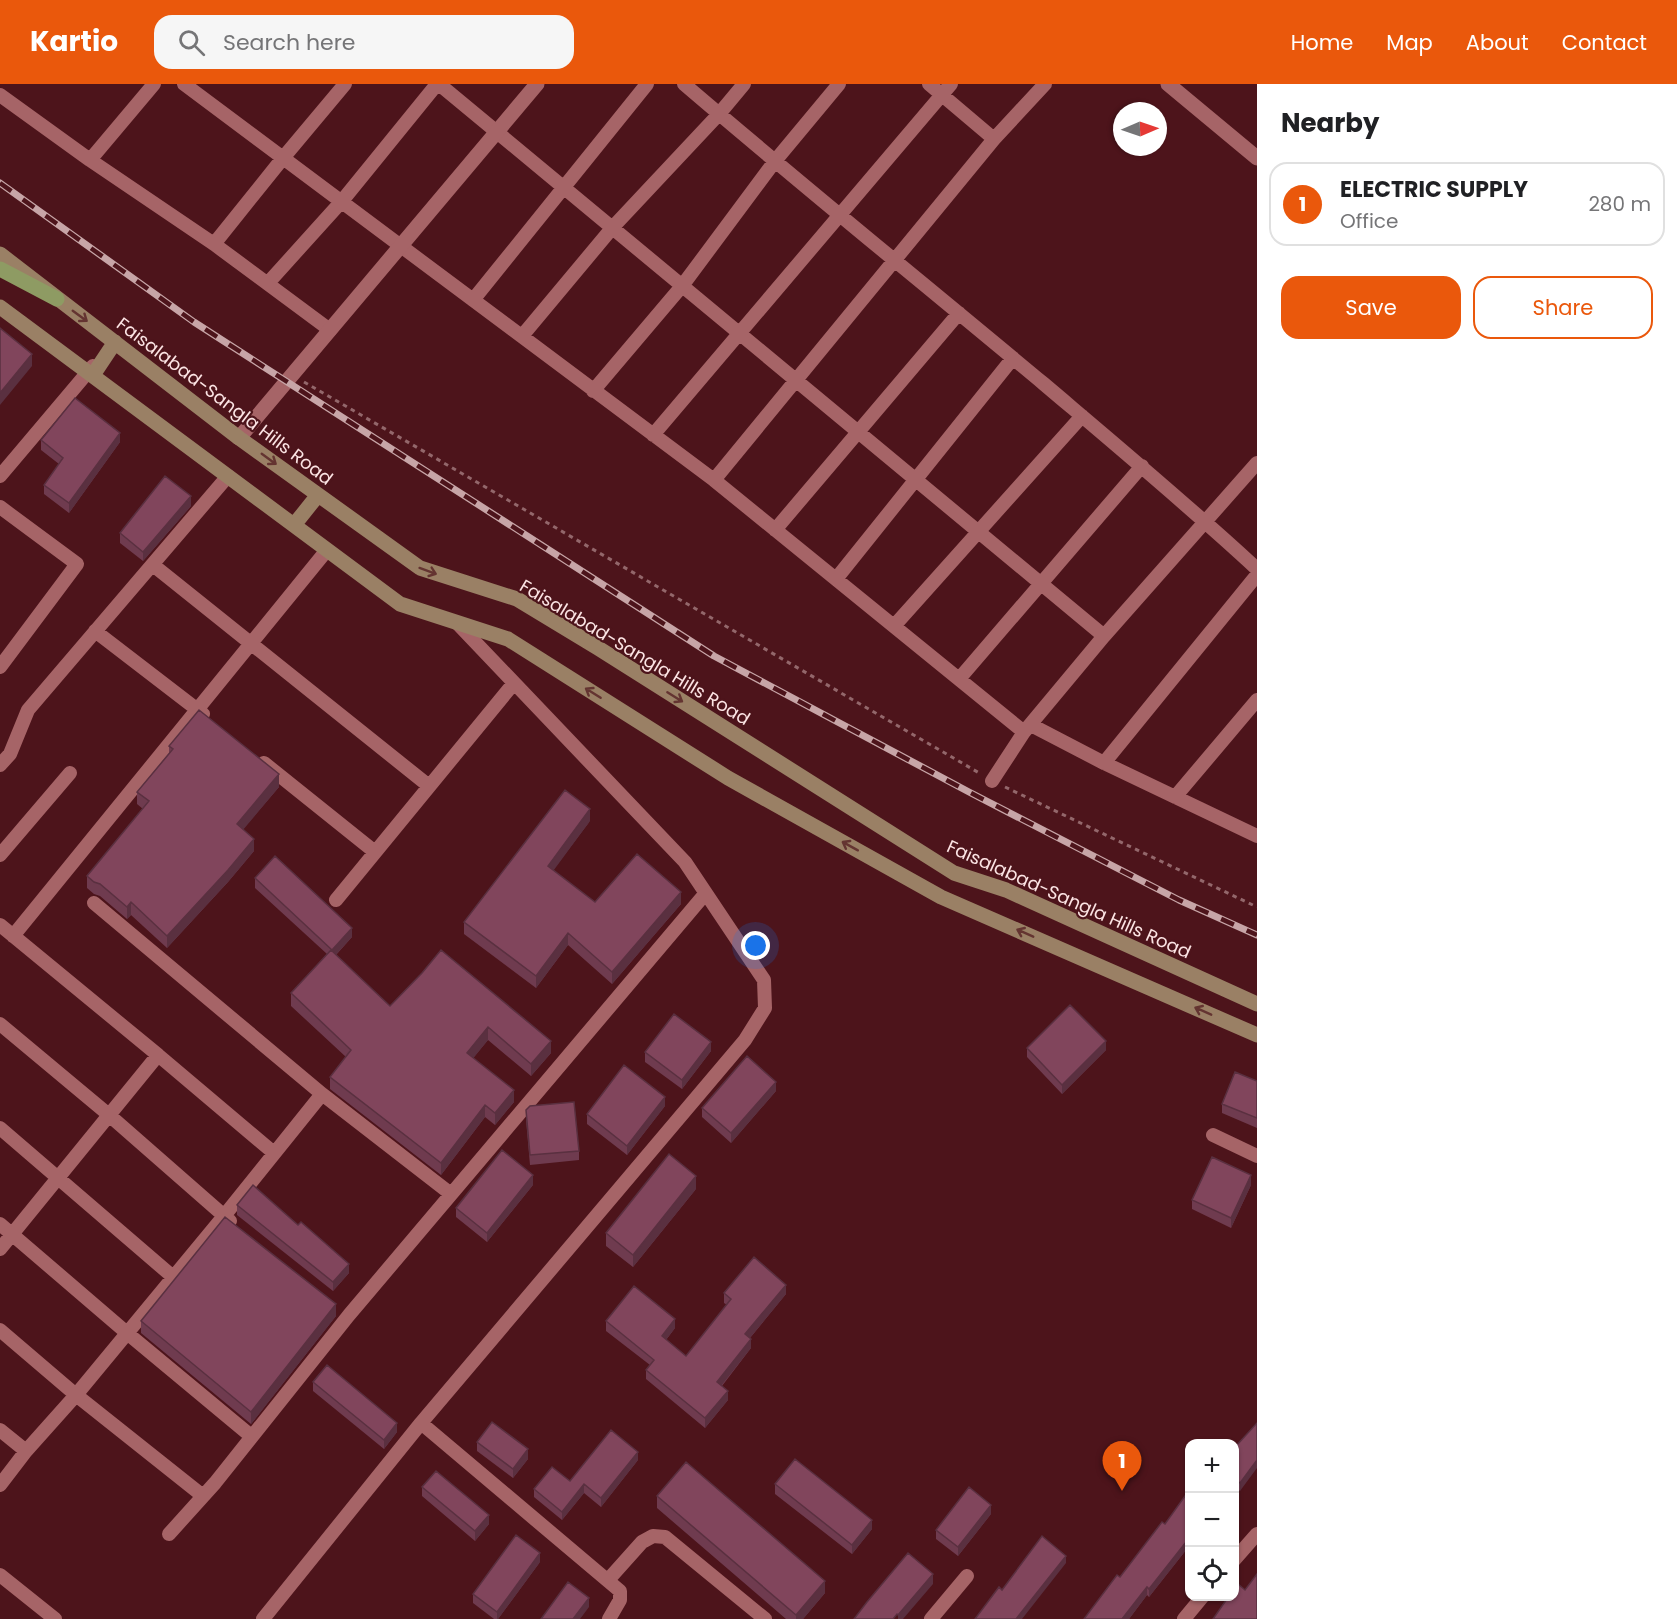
<!DOCTYPE html>
<html lang="en">
<head>
<meta charset="utf-8">
<style>
  body { margin:0; font-family:Poppins,sans-serif; background:#f6f6f6; color:#202124 }
  .controls { position:absolute; right:18px; bottom:18px; display:grid; overflow:hidden; border-radius:12px; box-shadow:0 2px 4px #0004 }
  .controls button { width:54px; height:54px; display:grid; place-items:center; padding:0; border:0; border-bottom:2px solid #e0e0e0; background:#fff; color:#202124; font:30px sans-serif }
  .compass { position:absolute; left:1113px; top:18px; width:54px; height:54px; border-radius:50%; background:#fff; box-shadow:0 2px 4px #0004; rotate:88deg }
  .you { position:absolute; left:756px; top:862px; width:21px; height:21px; margin:-15px; border:4px solid #fff; border-radius:50%; background:#1a73e8; box-shadow:0 0 0 9px #1a73e833 }
  .badge { display:grid; place-items:center; width:39px; height:39px; border-radius:50%; background:#ea580c; color:#fff; font-size:20px; font-weight:700 }
  .pin { position:absolute; translate:-50% -50px; filter:drop-shadow(0 2px 3px #0008) }
  .pin::after { content:''; position:absolute; top:32px; width:21px; height:18px; background:inherit; clip-path:polygon(0 0,100% 0,50% 100%) }
  .list { margin:0; padding:0; list-style:none }
  h2 { display:flex; justify-content:space-between; align-items:center; height:78px; margin:0; padding:0 24px; font-size:26px }
  h2 small { font-size:20px; font-weight:400; color:#757577 }
  .list li { display:grid; grid-template-columns:39px 1fr auto; gap:18px; align-items:center; box-sizing:border-box; height:84px; margin:0 12px 12px; padding:0 12px; border:2px solid #e0e0e0; border-radius:18px }
  .list b { display:block; font-size:22px; white-space:nowrap }
  .list p { margin:0; font-size:20px; white-space:nowrap; color:#757577 }
  .list em { font-size:20px; font-style:normal; color:#757577 }
  .actions { display:flex; gap:12px; padding:18px 24px }
  .actions a { flex:1; padding:14px 0; border:2px solid #ea580c; border-radius:18px; text-align:center; font-size:21px; color:#ea580c }
  .actions .main { background:#ea580c; color:#fff }
  .icon { flex:none; width:33px; height:33px; fill:none; stroke:currentColor; stroke-width:2; stroke-linecap:round; stroke-linejoin:round }
  .map { position:relative; flex:none; width:1257px; height:1535px; overflow:hidden }
  header { display:flex; align-items:center; gap:36px; box-sizing:border-box; height:84px; padding:0 30px; background:#ea580c; color:#fff }
  header strong { font-size:28px }
  nav { display:flex; gap:33px; margin-inline-start:auto; font-size:21px }
  .search { width:420px; height:54px; background:#f6f6f6; display:flex; align-items:center; gap:15px; box-sizing:border-box; padding:0 21px; border-radius:18px; color:#757577; font-size:22px }
  main { display:flex }
  aside { flex:1; background:#fff }
  .map>svg:first-child { display:block }
</style>
</head>
<body>
<header>
<strong>Kartio</strong>
<div class="search"><svg class="icon" aria-label="search" viewBox="0 0 24 24"><circle cx="10" cy="10" r="6"/><path d="M15 15l6 6"/></svg>Search here</div>
<nav><a>Home</a><a>Map</a><a>About</a><a>Contact</a></nav>
</header>
<main>
<div class="map">
<svg width="1257" height="1535" viewBox="0 0 1257 1535">
  <rect width="100%" height="100%" fill="#4d141b"/>
  <g fill="none" stroke-linecap="round" stroke-linejoin="round">
    <path stroke="#93676b" stroke-width="3" stroke-dasharray="4.5 4.5" stroke-linecap="butt" d="M304,298L981,690
      M1005,703L1257,823"/>
    <path stroke="#a66467" stroke-width="14" d="M184,0L714,396L1024,648
      M439,0L1104,552
      M684,0C803,102 924,200 1044,300C1116,361 1188,421 1257,485
      M929,0L994,55
      M0,11L90,76L214,160L330,246
      M90,76L154,0
      M214,160L283,74L345,0
      M268,199L342,117L437,0
      M473,216L647,0
      M522,252L613,143L719,30L744,0
      M593,307L682,202L775,77L839,0
      M653,351L951,0
      M0,392L93,282
      M714,396L994,55L1045,0
      M0,423L77,480L0,583
      M775,446L959,229
      M153,481L429,702
      M836,495L1013,274
      M894,542L1082,332
      M95,547L203,630
      M959,595L1142,382
      M1031,641L1104,679L1257,752
      M264,679L375,768
      M1104,679L1257,491
      M0,681L10,670L28,626L228,392
      M992,697L1024,648L1104,552L1257,379
      M1175,713L1257,616
      M0,771L70,689
      M336,816L514,599
      M0,841L158,971L0,1165
      M13,852L327,466
      M0,940L109,1031L230,1137
      M158,971L274,1069
      M322,1010L451,1110
      M0,1044L172,1192
      M1213,1051L1257,1072
      M0,1140L127,1249L251,1352
      M0,1246L76,1311L203,1412
      M421,1339L620,1507V1516L609,1535
      M0,1346L26,1367
      M0,1401L26,1367L76,1311L224,1132L322,1010L94,819
      M169,1450L215,1399L349,1231L705,810
      M1234,1476L1257,1450
      M0,1491L55,1535
      M608,1496L642,1458L653,1452L665,1453L765,1535
      M263,1535L421,1339L745,956L765,924L764,896L685,778L457,539
      M931,1535L967,1492
      M1184,1535L1203,1512"/>
    <path stroke="#a66467" stroke-width="15" d="M1168,0L1257,74
      M239,354L537,0"/>
    <path stroke="#9a8065" stroke-width="15" d="M0,170L239,354L420,484L517,515L598,564L954,789L1006,806L1257,920
      M0,223L400,520L508,555L728,694L941,813L1257,951
      M93,291L115,258
      M294,441L318,411"/>
    <path stroke="#8e9b63" stroke-width="15" d="M0,185L57,215"/>
    <g stroke="#c7a5a7" stroke-width="7">
      <path id="rail" d="M0,99L194,238L714,572L969,708L1179,816L1257,851"/>
    </g>
    <use href="#rail" stroke="#4d141b" stroke-width="4.5" stroke-dasharray="14" stroke-linecap="butt"/>
  </g>
  <path fill="#6f3b4f" d="M41,356L120,358L69,429L44,410V401L59,380L41,366Z
    M191,422L143,477L120,459V449Z
    M169,662L279,703L243,745L254,767L228,798L167,864L131,831L127,835L100,812L94,810L87,804V792L143,725L137,720V708L169,669Z
    M590,737L553,786L595,818L681,820L612,900L568,861L536,904L464,850V838Z
    M255,794L352,853L336,871L390,922L422,889L551,969L531,992L488,956L473,974L514,1018L495,1041L485,1033L441,1091L330,1005V993L346,973L291,922V909L327,870L255,804Z
    M1027,964L1106,966L1062,1010L1027,973Z
    M711,967L682,1005L645,978V968Z
    M1257,997V1044L1222,1029V1020Z
    M776,1007L731,1059L702,1033V1024Z
    M665,1022L627,1071L587,1040V1030Z
    M526,1026L579,1067V1076L530,1081L526,1036Z
    M533,1101L487,1158L456,1133V1124Z
    M1251,1101L1231,1144L1192,1125V1116Z
    M696,1105L633,1183L606,1162V1149Z
    M237,1121L298,1141L349,1189L333,1207L237,1131Z
    M724,1209L786,1210L750,1254L751,1264L722,1302L728,1316L705,1344L646,1295V1286L650,1281L606,1247V1237L675,1244L666,1256L686,1272L727,1221L724,1219Z
    M336,1232L251,1340L141,1249V1237Z
    M313,1298L397,1348L384,1365L313,1307Z
    M1257,1339L1240,1407L1235,1403L1234,1404V1361L1236,1362Z
    M477,1358L528,1375L513,1394L477,1367Z
    M638,1376L601,1423L584,1409L562,1436L534,1413V1405L570,1397Z
    M775,1400L872,1445L852,1470L775,1410Z
    M422,1403L489,1440L475,1457L422,1412Z
    M1190,1405V1461L1149,1513L1147,1511L1129,1535H1084L1165,1440Z
    M657,1412L825,1509L803,1535H786L657,1424Z
    M991,1430L958,1472L936,1455V1446Z
    M540,1478L498,1535H494L473,1519V1510Z"/>
  <path fill="#5a3040" d="M32,270V282L0,321V309Z
    M120,349V358L69,429V419Z
    M191,412V422L143,477V468Z
    M279,690V703L237,753V740Z
    M590,725V737L548,794V782Z
    M254,755V767L228,798L167,864V852Z
    M681,808V820L612,900V888Z
    M131,818V831L127,835V823Z
    M352,844V853L332,875V866Z
    M568,849V861L536,904V892Z
    M488,943V956L467,982V969Z
    M551,957V969L531,992V980Z
    M1106,957V966L1062,1010V1001Z
    M711,958V967L682,1005V996Z
    M776,998V1007L731,1059V1049Z
    M514,1006V1018L495,1041V1029Z
    M665,1013V1022L627,1071V1062Z
    M485,1021V1033L441,1091V1079Z
    M533,1091V1101L487,1158V1149Z
    M1251,1091V1101L1231,1144V1134Z
    M696,1092V1105L633,1183V1171Z
    M349,1180V1189L333,1207V1198Z
    M786,1201V1210L745,1260V1250Z
    M336,1220V1232L251,1340V1328Z
    M675,1235V1244L662,1261V1252Z
    M751,1255V1264L717,1307V1298Z
    M728,1307V1316L705,1344V1334Z
    M397,1339V1348L384,1365V1356Z
    M528,1365V1375L513,1394V1385Z
    M638,1368V1376L601,1423V1414Z
    M1257,1376V1384L1240,1407V1399Z
    M584,1400V1409L562,1436V1428Z
    M991,1421V1430L958,1472V1463Z
    M489,1431V1440L475,1457V1447Z
    M872,1436V1445L852,1470V1461Z
    M1190,1453V1461L1149,1513V1505Z
    M540,1469V1478L498,1535H497V1528Z
    M1066,1472V1479L1022,1535H1016Z
    M933,1490V1500L903,1535H898V1531Z
    M825,1497V1509L803,1535H796V1531Z
    M1147,1503V1511L1129,1535H1122Z
    M589,1514V1523L580,1535H573Z"/>
  <path fill="#81455c" stroke="#5a3040" stroke-width="1.5" d="M0,244L32,270L0,309Z
    M75,314L120,349L69,419L44,401L63,374L41,356Z
    M165,392L191,412L143,468L120,449Z
    M199,626L279,690L237,740L254,755L228,786L167,852L131,818L127,823L100,800L94,798L87,792L149,717L137,708L173,665L169,662Z
    M565,706L590,725L548,782L595,818L637,770L681,808L612,888L568,849L536,892L464,838Z
    M275,772L352,844L332,866L255,794Z
    M331,866L390,922L422,889L441,866L551,957L531,980L488,943L467,969L514,1006L495,1029L485,1021L441,1079L330,993L351,966L291,909Z
    M1070,921L1106,957L1062,1001L1027,964Z
    M674,930L711,958L682,996L645,968Z
    M747,972L776,998L731,1049L702,1024Z
    M624,981L665,1013L627,1062L587,1030Z
    M1235,988L1257,997V1034L1222,1020Z
    M574,1018L579,1067L530,1071L526,1026L530,1022Z
    M502,1066L533,1091L487,1149L456,1124Z
    M669,1070L696,1092L633,1171L606,1149Z
    M1212,1073L1251,1091L1231,1134L1192,1116Z
    M253,1101L298,1141L301,1138L349,1180L333,1198L237,1121Z
    M225,1133L336,1220L251,1328L141,1237Z
    M754,1173L786,1201L745,1250L751,1255L717,1298L728,1307L705,1334L646,1286L654,1276L606,1237L634,1202L675,1235L662,1252L686,1272L731,1215L724,1209Z
    M327,1281L397,1339L384,1356L313,1298Z
    M492,1338L528,1365L513,1385L477,1358Z
    M1257,1339V1376L1240,1399L1235,1395L1234,1396V1361L1236,1362Z
    M611,1346L638,1368L601,1414L584,1400L562,1428L534,1405L552,1383L570,1397Z
    M795,1375L872,1436L852,1461L775,1400Z
    M686,1378L825,1497L796,1531L657,1412Z
    M436,1387L489,1431L475,1447L422,1403Z
    M969,1403L991,1421L958,1463L936,1446Z
    M1190,1405V1453L1149,1505L1147,1503L1122,1535H1084L1117,1491L1120,1493L1162,1438L1165,1440Z
    M516,1451L540,1469L497,1528L473,1510Z
    M1042,1452L1066,1472L1016,1535H975L999,1503L1002,1506Z
    M908,1469L933,1490L898,1531L897,1530L893,1535H854L867,1518Z
    M1257,1490V1535H1213L1229,1512H1234V1505L1238,1500L1245,1506Z
    M568,1498L589,1514L573,1535H541Z"/>
  <defs><path id="oneway-shaft" d="M-6 0H5M1.5-3L5.5 0L1.5 3" fill="none" stroke-width="1.6" stroke-linecap="round" stroke-linejoin="round" transform="scale(1.5)"/></defs>
  <g stroke="#643431">
    <use href="#oneway-shaft" transform="translate(80 232) rotate(36)"/>
    <use href="#oneway-shaft" transform="translate(269 375) rotate(36)"/>
    <use href="#oneway-shaft" transform="translate(428 487) rotate(20)"/>
    <use href="#oneway-shaft" transform="translate(593 609) rotate(-148)"/>
    <use href="#oneway-shaft" transform="translate(675 613) rotate(32)"/>
    <use href="#oneway-shaft" transform="translate(850 762) rotate(-151)"/>
    <use href="#oneway-shaft" transform="translate(1025 849) rotate(-156)"/>
    <use href="#oneway-shaft" transform="translate(1203 927) rotate(-156)"/>
  </g>
  <g text-anchor="middle" dominant-baseline="central" stroke-width="4.5" stroke-linejoin="round" paint-order="stroke">
    <g font-size="18" fill="#fce4e4" stroke="#4d141b">
      <text transform="translate(225 317) rotate(37)">Faisalabad-Sangla Hills Road</text>
      <text transform="translate(635 568) rotate(31)">Faisalabad-Sangla Hills Road</text>
      <text transform="translate(1069 815) rotate(24)">Faisalabad-Sangla Hills Road</text>
    </g>
  </g>
</svg>
<div class="controls">
<button>+</button>
<button>−</button>
<button><svg class="icon" aria-label="locate" viewBox="0 0 24 24"><circle cx="12" cy="12" r="6"/><path d="M12 2v4M12 18v4M2 12h4M18 12h4"/></svg></button>
</div>
<svg class="compass" viewBox="-18 -18 36 36"><path d="M0-13l5 13h-10z" fill="#e53935"/><path d="M0 13l5-13h-10z" fill="#757577"/></svg>
<div class="you"></div>
<div class="pin badge" style="left:1122px;top:1407px">1</div>
</div>
<aside>
<h2>Nearby<small></small></h2>
<ul class="list">
<li><span class="badge">1</span><div><b>ELECTRIC SUPPLY</b><p>Office</p></div><em>280 m</em></li>
</ul>
<div class="actions"><a class="main">Save</a><a>Share</a></div>
</aside>
</main>
</body>
</html>
